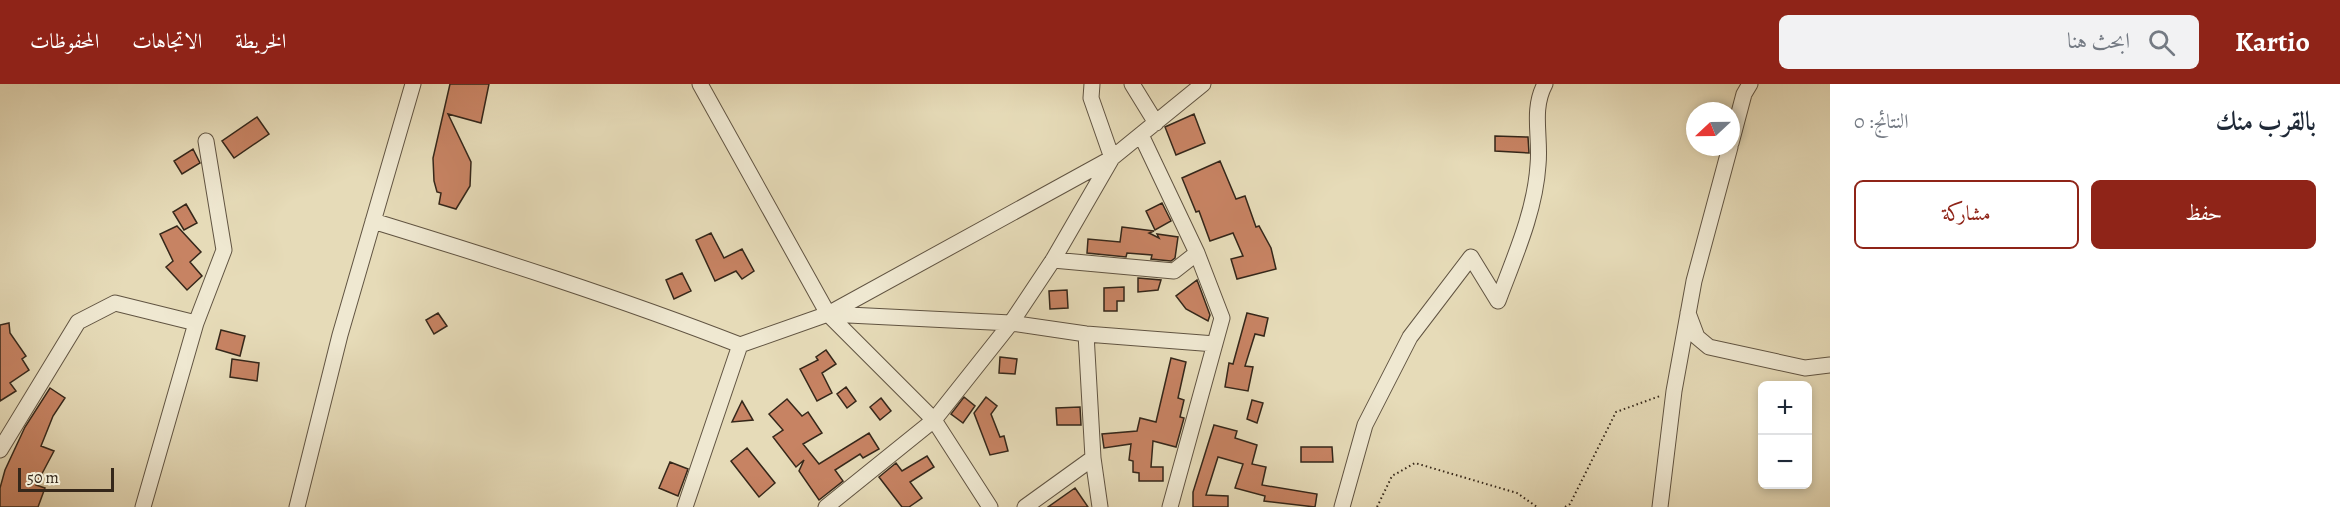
<!DOCTYPE html>
<html lang="ar">
<head>
<meta charset="utf-8">
<style>
  body { margin:0; font-family:Alegreya,Amiri,serif; background:#f2f2f3; color:#1f2937; direction:rtl }
  .controls { position:absolute; right:18px; bottom:18px; display:grid; overflow:hidden; border-radius:9px; box-shadow:0 3px 9px #0003 }
  .controls button { width:54px; height:54px; display:grid; place-items:center; padding:0; border:0; border-bottom:2px solid #e0e1e3; background:#fff; color:#1f2937; font:30px sans-serif }
  .compass { position:absolute; left:1686px; top:18px; width:54px; height:54px; border-radius:50%; background:#fff; box-shadow:0 3px 9px #0003; rotate:248deg }
  .scale { position:absolute; left:18px; bottom:15px; width:96px; box-sizing:border-box; padding-left:6px; border:3px solid #35271a; border-top:0; font-size:16px; line-height:21px; white-space:nowrap; color:#35271a; -webkit-text-stroke:4px #efe8d1; paint-order:stroke }
  .list { margin:0; padding:0; list-style:none }
  h2 { display:flex; justify-content:space-between; align-items:center; height:78px; margin:0; padding:0 24px; font-size:26px }
  h2 small { font-size:20px; font-weight:400; color:#747a83 }
  .actions { display:flex; gap:12px; padding:18px 24px }
  .actions a { flex:1; padding:14px 0; border:2px solid #8f2418; border-radius:9px; text-align:center; font-size:21px; color:#8f2418 }
  .actions .main { background:#8f2418; color:#fff }
  .icon { flex:none; width:33px; height:33px; fill:none; stroke:currentColor; stroke-width:2; stroke-linecap:round; stroke-linejoin:round }
  .map { position:relative; flex:none; width:1830px; height:423px; overflow:hidden; direction:ltr }
  header { display:flex; align-items:center; gap:36px; box-sizing:border-box; height:84px; padding:0 30px; background:#8f2418; color:#fff }
  header strong { font-size:28px }
  nav { display:flex; gap:33px; margin-inline-start:auto; font-size:21px }
  .search { width:420px; height:54px; background:#f2f2f3; display:flex; align-items:center; gap:15px; box-sizing:border-box; padding:0 21px; border-radius:9px; color:#747a83; font-size:22px }
  main { display:flex }
  aside { flex:1; background:#fff }
  .map>svg:first-child { display:block }
</style>
</head>
<body>
<header>
<strong>Kartio</strong>
<div class="search"><svg class="icon" aria-label="search" viewBox="0 0 24 24"><circle cx="10" cy="10" r="6"/><path d="M15 15l6 6"/></svg>ابحث هنا</div>
<nav><a>الخريطة</a><a>الاتجاهات</a><a>المحفوظات</a></nav>
</header>
<main>
<aside>
<h2>بالقرب منك<small>النتائج: 0</small></h2>
<ul class="list">
</ul>
<div class="actions"><a class="main">حفظ</a><a>مشاركة</a></div>
</aside>
<div class="map">
<svg width="1830" height="423" viewBox="0 0 1830 423">
  <rect width="100%" height="100%" fill="#e6dbb8"/>
  <filter id="stains"><feTurbulence type="fractalNoise" baseFrequency=".00333" numOctaves="4"/><feColorMatrix values="0 0 0 0 .2 0 0 0 0 .09 0 0 0 0 .02 0 0 0 .5 -.17"/></filter>
  <radialGradient id="worn" r=".72"><stop offset=".6" stop-color="#630" stop-opacity="0"/><stop offset="1" stop-color="#630" stop-opacity=".3"/></radialGradient>
  <path fill="#c78363" stroke="#35271a" stroke-width="1.5" d="M450,0H489L481,39L448,30L471,78L470,102L456,125L439,120L441,109L437,108L434,97L433,74Z
    M1194,30L1205,59L1176,71L1165,43Z
    M257,33L269,50L234,74L222,57Z
    M1495,52L1528,53L1529,69L1495,67Z
    M193,65L200,79L182,90L174,77Z
    M1220,77L1236,115L1245,112L1256,143L1259,142L1271,164L1276,185L1237,195L1231,175L1243,172L1233,149L1210,157L1199,127L1196,128L1182,94Z
    M1162,119L1171,137L1155,146L1146,127Z
    M186,120L197,139L184,146L173,128Z
    M177,142L201,168L190,178L202,192L187,206L166,183L173,177L160,150Z
    M1122,143L1154,147L1149,149L1159,154L1157,150L1178,153L1175,174L1171,177L1151,175L1152,171L1127,169L1126,173L1087,169L1088,155L1120,158Z
    M711,149L724,174L742,165L754,187L742,195L736,187L715,197L696,156Z
    M682,189L691,207L674,215L666,196Z
    M1138,194L1161,196L1158,206L1138,208Z
    M1197,196L1210,231L1208,237L1186,225L1176,212Z
    M1124,203V217H1117V227H1104V204Z
    M1067,206L1068,224L1050,225L1049,207Z
    M438,229L447,242L434,250L426,236Z
    M1247,229L1268,234L1264,252L1255,250L1245,282L1253,283L1248,307L1225,303L1229,279L1233,280Z
    M9,239L10,249L26,272L22,275L29,286L10,299L16,307L0,317V241Z
    M221,246L245,252L240,272L216,265Z
    M826,266L836,280L822,289L832,309L817,317L800,285L818,276L816,273Z
    M1000,273L1017,275L1015,290L999,289Z
    M1171,274L1186,278L1178,314L1184,316L1180,333L1184,334L1176,363L1153,357L1151,383H1163V397H1139V389L1133,388V377L1129,376L1131,360L1104,364L1102,350L1137,347L1140,334L1156,338Z
    M232,275L259,279L257,297L230,293Z
    M846,303L856,317L847,324L837,310Z
    M50,304L65,314L53,332L41,362L54,367L36,401L45,404L38,423H0V404L5,386L25,343Z
    M964,313L975,322L963,339L951,330Z
    M986,313L997,322L991,330L1000,353L1004,352L1008,367L990,371L974,329Z
    M881,314L891,327L880,336L870,323Z
    M787,315L802,332L808,328L822,349L803,360L819,380L869,349L879,365L863,374L860,370L835,386L843,397L819,416L799,387L804,376L796,383L773,353L783,346L769,330Z
    M1252,316L1263,319L1257,339L1247,335Z
    M742,317L753,336L732,338Z
    M1080,323L1081,341H1057L1056,324Z
    M1214,341L1237,347L1235,354L1257,361L1252,380L1266,383L1262,401L1317,410L1315,423L1264,417L1265,412L1235,404L1243,380L1218,373L1206,411L1228,412V423H1193V408Z
    M1301,363H1332L1333,378H1301Z
    M747,364L775,399L759,413L731,377Z
    M927,372L934,383L910,398L922,414L909,423H902L879,393L896,379L902,387Z
    M670,378L688,385L678,412L659,404Z
    M1075,404L1088,423H1048Z"/>
  <g fill="none" stroke-linecap="round" stroke-linejoin="round">
    <g stroke="#615442" stroke-width="17">
      <path id="minor" d="M700,0L828,230L934,336L990,423
        M1132,0L1156,39
        M1141,51L1197,169L1222,234L1170,423
        M1731,59L1744,10L1750,0
        M373,137C497,175 619,214 740,261L685,423
        M1053,176L1174,187L1197,169
        M1688,229L1697,253L1709,263L1805,284L1830,281
        M828,230L1011,239L1086,250L1215,260
        M1086,250L1093,374L1100,423
        M740,261L828,230L1112,74L1091,14L1092,0
        M0,366L78,238L115,219L196,239L224,166L206,57
        M143,423L196,239
        M297,423L340,251L413,0
        M826,423L934,336L1011,239L1053,176L1112,74L1203,0
        M1025,423L1093,374
        M1342,423L1365,341L1410,253L1471,173L1498,217C1514,174 1535,128 1538,81C1541,53 1531,26 1545,0
        M1660,423L1674,307L1694,197L1730,63"/>
    </g>
    <path stroke="#35271a" stroke-width="2" stroke-dasharray="1.5 3" stroke-linecap="butt" d="M1377,423L1392,392L1415,379L1517,409L1537,423
      M1565,423L1570,420L1616,328L1660,312"/>
    <use href="#minor" stroke="#efe8d1" stroke-width="15"/>
  </g>
  <rect width="100%" height="100%" filter="url(#stains)"/>
  <rect width="100%" height="100%" fill="url(#worn)"/>
</svg>
<div class="controls">
<button>+</button>
<button>−</button>
</div>
<svg class="compass" viewBox="-18 -18 36 36"><path d="M0-13l5 13h-10z" fill="#e53935"/><path d="M0 13l5-13h-10z" fill="#747a83"/></svg>
<div class="scale">50 m</div>
</div>
</main>
</body>
</html>
